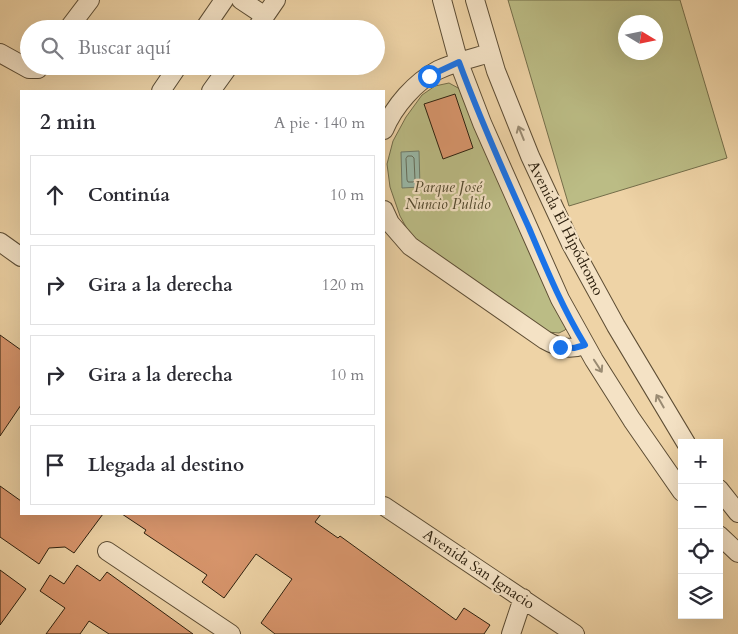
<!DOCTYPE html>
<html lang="es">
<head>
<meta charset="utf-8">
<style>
  body { margin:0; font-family:Cardo,serif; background:#f2f2f3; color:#2b2b33 }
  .controls { position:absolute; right:15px; bottom:15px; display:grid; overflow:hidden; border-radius:0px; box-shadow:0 5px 20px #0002 }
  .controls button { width:45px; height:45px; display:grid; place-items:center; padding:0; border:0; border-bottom:1px solid #e1e1e2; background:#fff; color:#2b2b33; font:25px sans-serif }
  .compass { position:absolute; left:618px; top:15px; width:45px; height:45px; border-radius:50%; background:#fff; box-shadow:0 5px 20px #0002; rotate:100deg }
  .stop { position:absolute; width:15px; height:15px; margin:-11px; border:4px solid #1a73e8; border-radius:50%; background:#fff }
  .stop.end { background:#1a73e8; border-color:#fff; box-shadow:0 1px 5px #0008 }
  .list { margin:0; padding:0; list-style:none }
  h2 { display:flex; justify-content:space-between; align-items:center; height:65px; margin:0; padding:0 20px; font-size:21px }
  h2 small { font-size:16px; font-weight:400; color:#7c7c81 }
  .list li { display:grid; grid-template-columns:32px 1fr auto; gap:15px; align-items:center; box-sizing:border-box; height:80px; margin:0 10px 10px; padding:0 10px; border:1px solid #e1e1e2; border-radius:0px }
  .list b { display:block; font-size:19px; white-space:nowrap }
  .list em { font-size:16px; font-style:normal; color:#7c7c81 }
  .icon { flex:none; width:28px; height:28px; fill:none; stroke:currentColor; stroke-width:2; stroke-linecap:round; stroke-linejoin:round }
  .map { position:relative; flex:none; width:738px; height:634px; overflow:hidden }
  .search { position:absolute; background:#fff; box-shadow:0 5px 20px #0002; left:20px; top:20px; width:365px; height:55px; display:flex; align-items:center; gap:12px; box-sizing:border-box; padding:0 18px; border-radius:28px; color:#7c7c81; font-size:19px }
  .panel { position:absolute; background:#fff; box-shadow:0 5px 20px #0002; left:20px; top:90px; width:365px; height:425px; border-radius:0px }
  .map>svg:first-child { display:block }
</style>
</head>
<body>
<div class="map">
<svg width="738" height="634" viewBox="0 0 738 634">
  <rect width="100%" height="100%" fill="#eed3a6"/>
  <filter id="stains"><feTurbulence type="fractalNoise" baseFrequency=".004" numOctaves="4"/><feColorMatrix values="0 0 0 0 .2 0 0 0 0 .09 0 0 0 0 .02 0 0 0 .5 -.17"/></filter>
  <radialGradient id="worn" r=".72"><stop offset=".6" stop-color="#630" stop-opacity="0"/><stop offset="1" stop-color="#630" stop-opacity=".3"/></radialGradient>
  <path fill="#bbbc85" stroke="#746e4a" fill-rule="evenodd" d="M508,0H680L727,158L569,206ZM626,22H656V52H626Z
    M449,83L460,89L569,326L565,330L559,333L547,332L532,320L472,284L411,236L400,216L390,187L387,164L393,141L406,117L422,95L435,86Z"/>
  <path fill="#99b8a7" stroke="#6e7b6a" d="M419,151L420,187L402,188L401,152Z"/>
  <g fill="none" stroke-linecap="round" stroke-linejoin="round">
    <path stroke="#636c5a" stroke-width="1" d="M408,156H412L414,158L415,180L413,182H408L407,180L406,159Z"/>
  </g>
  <path fill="#d9966d" stroke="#2d200e" d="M455,94L473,148L443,159L424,104Z
    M0,335L21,350V405L0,436Z
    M0,486L21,501V514H103L74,553L65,547L49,548L39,564L0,537Z
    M122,514H321L315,522L338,538L340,536L456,620L464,608L490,625L484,634H275L261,623L292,579L256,554L224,598L202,582L207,575L144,533L146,530Z
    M77,565L100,581L107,572L193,634H109L89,621L80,634H46L65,608L40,591L50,575L64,584Z
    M0,570L26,589L0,625Z"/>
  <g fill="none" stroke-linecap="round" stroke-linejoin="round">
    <g stroke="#5d4d34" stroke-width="20">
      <path id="minor" d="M241,0L265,16
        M442,0L459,63L482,123L560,299L594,360L632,420L682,492
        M475,0L496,71L530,156L571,244L616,326L686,443
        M68,29L90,0
        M204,29L224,0
        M256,29L276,0
        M0,53L29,69H38L40,66
        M161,91L178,66
        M211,91L229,66
        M384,130C394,106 415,82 438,70C455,62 473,58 490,53
        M384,210L390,223L410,246L545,340C559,348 570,350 585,345
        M0,242L21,257
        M719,489L738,513
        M384,506L575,634
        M719,535L738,553
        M107,551L231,634
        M511,634L523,598"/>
    </g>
    <use href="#minor" stroke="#f4e2c5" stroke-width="18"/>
  </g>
  <defs><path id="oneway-shaft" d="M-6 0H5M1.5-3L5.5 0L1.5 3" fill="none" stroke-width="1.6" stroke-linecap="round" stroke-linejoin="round" transform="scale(1.25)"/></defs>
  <g stroke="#9a8b73">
    <use href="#oneway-shaft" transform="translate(521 133) rotate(-112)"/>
    <use href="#oneway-shaft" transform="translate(598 366) rotate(57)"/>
    <use href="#oneway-shaft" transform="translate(660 401) rotate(-120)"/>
  </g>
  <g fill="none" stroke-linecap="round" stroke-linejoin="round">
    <path stroke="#1a73e8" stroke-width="6" d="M429,76L459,62C480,119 504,173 529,228C546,268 562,307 585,345L574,348L560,347"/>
  </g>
  <g text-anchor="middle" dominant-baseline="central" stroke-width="4.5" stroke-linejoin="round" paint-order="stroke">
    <g font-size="15" font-style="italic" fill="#50472c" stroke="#f4e2c5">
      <text x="448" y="187">Parque José<tspan x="448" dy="17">Nuncio Pulido</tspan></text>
    </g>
    <g font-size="15" fill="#2d200e" stroke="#f4e2c5">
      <text transform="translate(566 228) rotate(63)">Avenida El Hipódromo</text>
      <text transform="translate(479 569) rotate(34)">Avenida San Ignacio</text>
    </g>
  </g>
  <rect width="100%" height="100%" filter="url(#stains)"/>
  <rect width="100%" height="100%" fill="url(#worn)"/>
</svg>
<div class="controls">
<button>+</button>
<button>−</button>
<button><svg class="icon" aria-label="locate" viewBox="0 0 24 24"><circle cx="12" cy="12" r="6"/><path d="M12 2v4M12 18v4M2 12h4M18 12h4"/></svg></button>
<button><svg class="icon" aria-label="layers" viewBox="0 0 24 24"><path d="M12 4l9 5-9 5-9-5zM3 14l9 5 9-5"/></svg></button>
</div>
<svg class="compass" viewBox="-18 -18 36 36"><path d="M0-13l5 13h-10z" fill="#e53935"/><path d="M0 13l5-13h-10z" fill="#7c7c81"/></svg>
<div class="stop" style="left:429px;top:76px"></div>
<div class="stop end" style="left:560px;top:347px"></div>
<div class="search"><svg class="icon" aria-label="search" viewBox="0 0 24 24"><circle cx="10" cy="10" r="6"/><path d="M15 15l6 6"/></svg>Buscar aquí</div>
<section class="panel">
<h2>2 min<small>A pie · 140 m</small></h2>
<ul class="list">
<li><svg class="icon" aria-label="ahead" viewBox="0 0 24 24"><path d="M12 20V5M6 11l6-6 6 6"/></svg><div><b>Continúa</b></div><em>10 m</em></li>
<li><svg class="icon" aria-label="right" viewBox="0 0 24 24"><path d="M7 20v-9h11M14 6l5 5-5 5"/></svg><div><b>Gira a la derecha</b></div><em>120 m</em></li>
<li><svg class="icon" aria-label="right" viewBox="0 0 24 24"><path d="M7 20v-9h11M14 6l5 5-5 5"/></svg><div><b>Gira a la derecha</b></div><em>10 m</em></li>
<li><svg class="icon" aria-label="arrive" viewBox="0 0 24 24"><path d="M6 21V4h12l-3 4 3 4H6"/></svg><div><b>Llegada al destino</b></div></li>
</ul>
</section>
</div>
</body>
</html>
